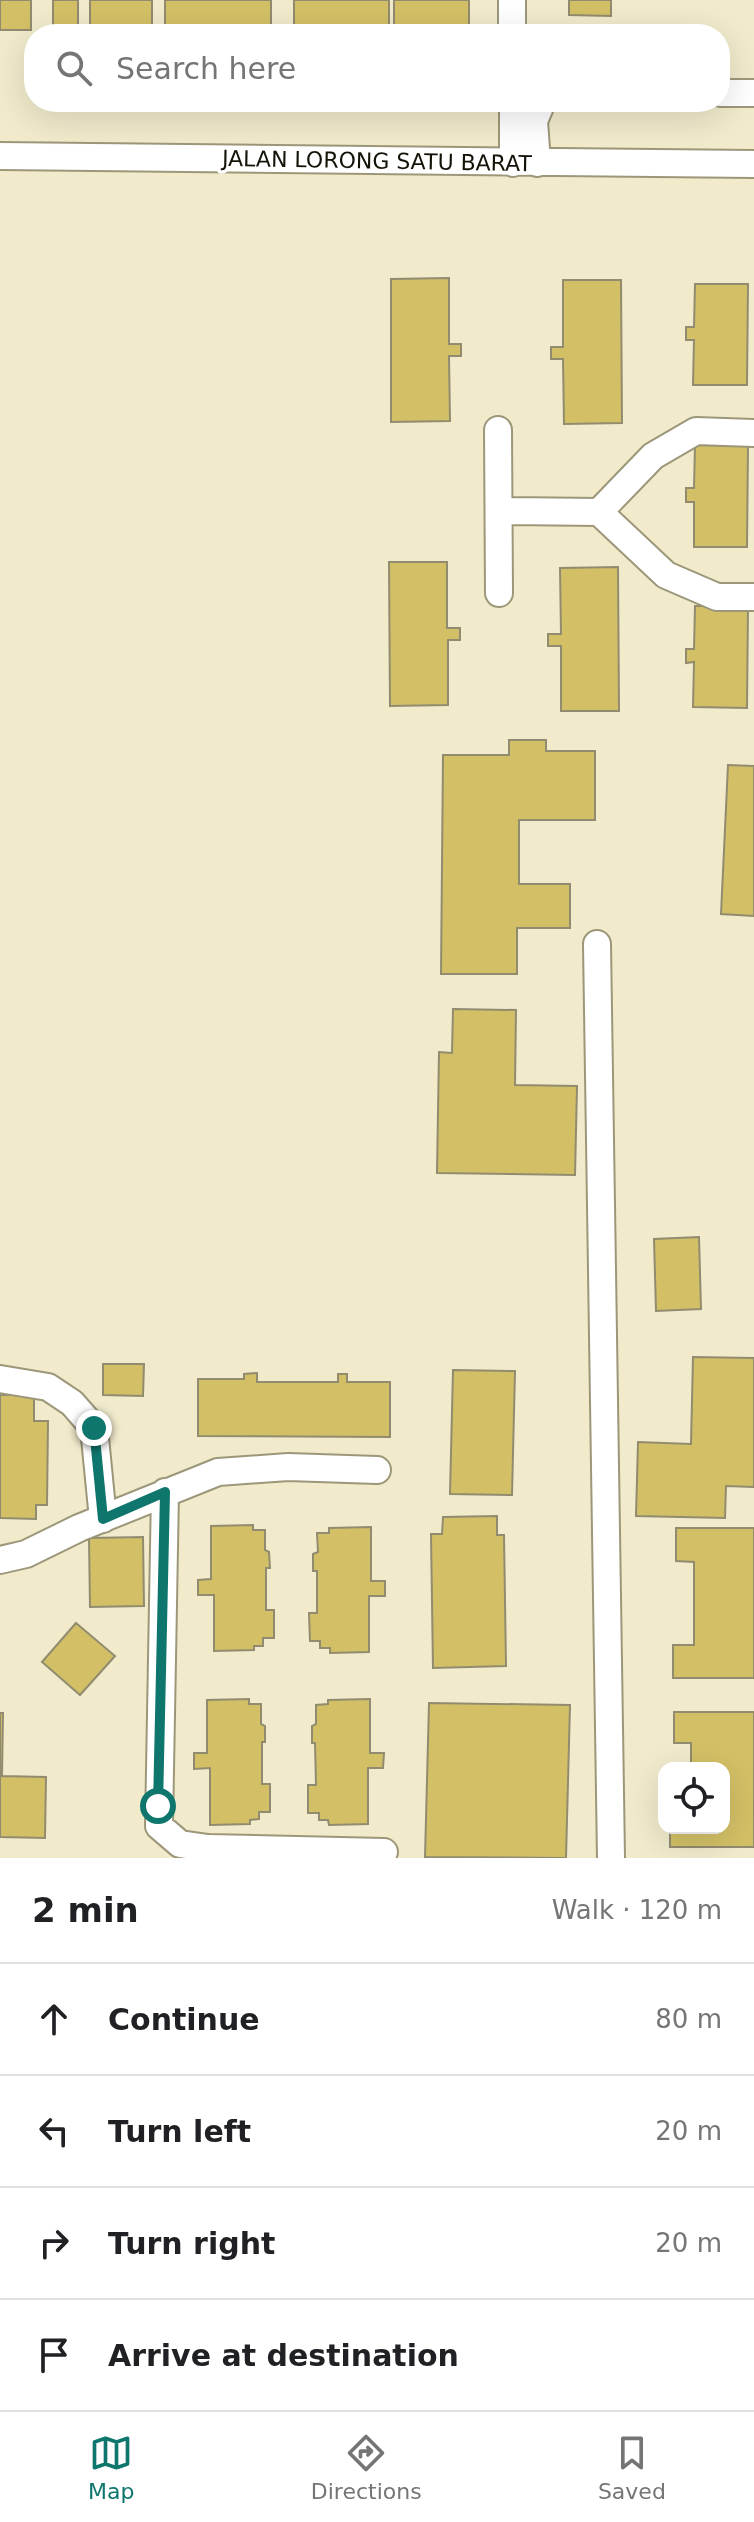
<!DOCTYPE html>
<html lang="en">
<head>
<meta charset="utf-8">
<style>
  body { margin:0; font-family:"DejaVu Sans",sans-serif; background:#f2f2f2; color:#202124 }
  .controls { position:absolute; right:24px; bottom:24px; display:grid; overflow:hidden; border-radius:16px; box-shadow:0 8px 32px #0002 }
  .controls button { width:72px; height:72px; display:grid; place-items:center; padding:0; border:0; border-bottom:2px solid #e0e0e0; background:#fff; color:#202124; font:40px sans-serif }
  .stop { position:absolute; width:24px; height:24px; margin:-18px; border:6px solid #0f766e; border-radius:50%; background:#fff }
  .stop.end { background:#0f766e; border-color:#fff; box-shadow:0 2px 8px #0008 }
  .list { margin:0; padding:0; list-style:none }
  h2 { display:flex; justify-content:space-between; align-items:center; height:104px; margin:0; padding:0 32px; font-size:34px }
  h2 small { font-size:26px; font-weight:400; color:#757577 }
  .list li { display:grid; grid-template-columns:52px 1fr auto; gap:24px; align-items:center; box-sizing:border-box; height:112px; padding:0 32px; border-top:2px solid #e0e0e0 }
  .list b { display:block; font-size:30px; white-space:nowrap }
  .list em { font-size:26px; font-style:normal; color:#757577 }
  .icon { flex:none; width:44px; height:44px; fill:none; stroke:currentColor; stroke-width:2; stroke-linecap:round; stroke-linejoin:round }
  .map { position:relative; flex:none; width:754px; height:1858px; overflow:hidden }
  .search { position:absolute; background:#fff; box-shadow:0 8px 32px #0002; left:24px; right:24px; top:24px; height:88px; display:flex; align-items:center; gap:20px; box-sizing:border-box; padding:0 28px; border-radius:32px; color:#757577; font-size:30px }
  .sheet { height:552px; background:#fff }
  nav { display:flex; justify-content:space-around; align-items:center; box-sizing:border-box; height:112px; border-top:2px solid #e0e0e0; background:#fff; font-size:22px; color:#757577 }
  nav a { display:grid; justify-items:center; gap:4px }
  nav .on { color:#0f766e }
  .map>svg:first-child { display:block }
</style>
</head>
<body>
<div class="map">
<svg width="754" height="1858" viewBox="0 0 754 1858">
  <rect width="100%" height="100%" fill="#f1ebcc"/>
  <path fill="#d3c066" stroke="#918c6f" stroke-width="2" d="M0,0H31V30H0Z
    M53,0H78V27H53Z
    M90,0H152V34H90Z
    M165,0H271V29H165Z
    M294,0H389V34L294,32Z
    M394,0H469V27H394Z
    M569,0H611V16L569,15Z
    M449,278V344H461V356H449L450,421L391,422V279Z
    M563,280H621L622,423L564,424L563,359H551V347H563Z
    M695,284H748L747,385H693L694,340H686V327H694Z
    M695,445L748,446L747,547H694V502H686V488H694Z
    M389,562H447V628H460V640H448V705L390,706Z
    M618,567L619,711H561V646H548V634H561L560,568Z
    M695,606H748L747,708L693,707L694,662L686,663V649H694Z
    M509,740H546V751H595V820H519V884H570V928H517V974H441L443,755H509Z
    M728,765L754,766V916L721,914Z
    M453,1009L516,1010L515,1085L577,1086L575,1175L437,1173L439,1052L452,1053Z
    M699,1237L701,1309L656,1311L654,1239Z
    M693,1357L754,1358V1487L726,1486L725,1518L636,1516L638,1442L691,1444Z
    M103,1364H144L143,1396L103,1395Z
    M453,1370L515,1371L512,1495L450,1494Z
    M257,1373V1382H338V1374H347V1382H390V1437L198,1436V1379H244V1374Z
    M0,1395H34V1421H48L47,1505H36V1519L0,1518Z
    M497,1516V1535H504L506,1666L433,1668L431,1534H442L443,1517Z
    M253,1525V1530H265V1550L269,1552L270,1568H266V1610H274V1638H263V1646H254V1650L214,1651V1595H198V1580L211,1579V1526Z
    M371,1527V1581H385V1596H369V1652L330,1653V1648H320V1641H310L309,1613H317V1571H313V1554L318,1552L317,1533H329V1528Z
    M676,1528H754V1678H673V1645H694V1562L676,1561Z
    M143,1537L144,1606L90,1607L89,1538Z
    M76,1623L115,1656L80,1695L42,1662Z
    M249,1699V1704H261V1724L265,1726V1742H262V1784H270V1812H259V1819L250,1820V1824L210,1825V1768L194,1769V1753H207V1700Z
    M370,1699V1753H384L383,1768H368V1824L329,1825L328,1820H319V1813H308V1785H316L315,1743H312V1726L316,1724V1705L328,1704V1700Z
    M429,1703L570,1705L566,1858L425,1857Z
    M674,1712H754V1847H670V1828H724V1768H691V1743H674Z
    M0,1713H3L2,1776L46,1777L45,1838L0,1837Z"/>
  <g fill="none" stroke-linecap="round" stroke-linejoin="round">
    <g stroke="#9d977a" stroke-width="30">
      <path id="minor" d="M512,0V34
        M720,93H754
        M513,102V163
        M0,156L754,164
        M537,163L534,121L542,102
        M498,430L499,593
        M754,433L696,431L653,456L599,512L666,575L717,597H754
        M499,511L599,512
        M597,944L611,1858
        M0,1379L48,1387L72,1403L94,1428L103,1519
        M165,1492L159,1826L180,1844L208,1848L384,1852
        M0,1560L26,1554L79,1528L218,1472L288,1467L377,1470"/>
    </g>
    <use href="#minor" stroke="#fff" stroke-width="26"/>
  </g>
  <g fill="none" stroke-linecap="round" stroke-linejoin="round">
    <path stroke="#0f766e" stroke-width="10" d="M94,1428L103,1519L165,1492L158,1806"/>
  </g>
  <g text-anchor="middle" dominant-baseline="central" stroke-width="7" stroke-linejoin="round" paint-order="stroke">
    <g font-size="22" fill="#151308" stroke="#fff">
      <text transform="translate(377 161) rotate(1)">JALAN LORONG SATU BARAT</text>
    </g>
  </g>
</svg>
<div class="controls">
<button><svg class="icon" aria-label="locate" viewBox="0 0 24 24"><circle cx="12" cy="12" r="6"/><path d="M12 2v4M12 18v4M2 12h4M18 12h4"/></svg></button>
</div>
<div class="stop" style="left:158px;top:1806px"></div>
<div class="stop end" style="left:94px;top:1428px"></div>
<div class="search"><svg class="icon" aria-label="search" viewBox="0 0 24 24"><circle cx="10" cy="10" r="6"/><path d="M15 15l6 6"/></svg>Search here</div>
</div>
<section class="sheet">
<h2>2 min<small>Walk · 120 m</small></h2>
<ul class="list">
<li><svg class="icon" aria-label="ahead" viewBox="0 0 24 24"><path d="M12 20V5M6 11l6-6 6 6"/></svg><div><b>Continue</b></div><em>80 m</em></li>
<li><svg class="icon" aria-label="left" viewBox="0 0 24 24"><path d="M17 20v-9H6M10 6l-5 5 5 5"/></svg><div><b>Turn left</b></div><em>20 m</em></li>
<li><svg class="icon" aria-label="right" viewBox="0 0 24 24"><path d="M7 20v-9h11M14 6l5 5-5 5"/></svg><div><b>Turn right</b></div><em>20 m</em></li>
<li><svg class="icon" aria-label="arrive" viewBox="0 0 24 24"><path d="M6 21V4h12l-3 4 3 4H6"/></svg><div><b>Arrive at destination</b></div></li>
</ul>
</section>
<nav>
<a class="on"><svg class="icon" aria-label="map" viewBox="0 0 24 24"><path d="M3 6l6-2 6 2 6-2v14l-6 2-6-2-6 2zM9 4v14M15 6v14"/></svg>Map</a>
<a><svg class="icon" aria-label="directions" viewBox="0 0 24 24"><path d="M12 3l9 9-9 9-9-9zM9 14v-3h6M13 9l2 2-2 2"/></svg>Directions</a>
<a><svg class="icon" aria-label="saved" viewBox="0 0 24 24"><path d="M7 4h10v16l-5-4-5 4z"/></svg>Saved</a>
</nav>
</body>
</html>
